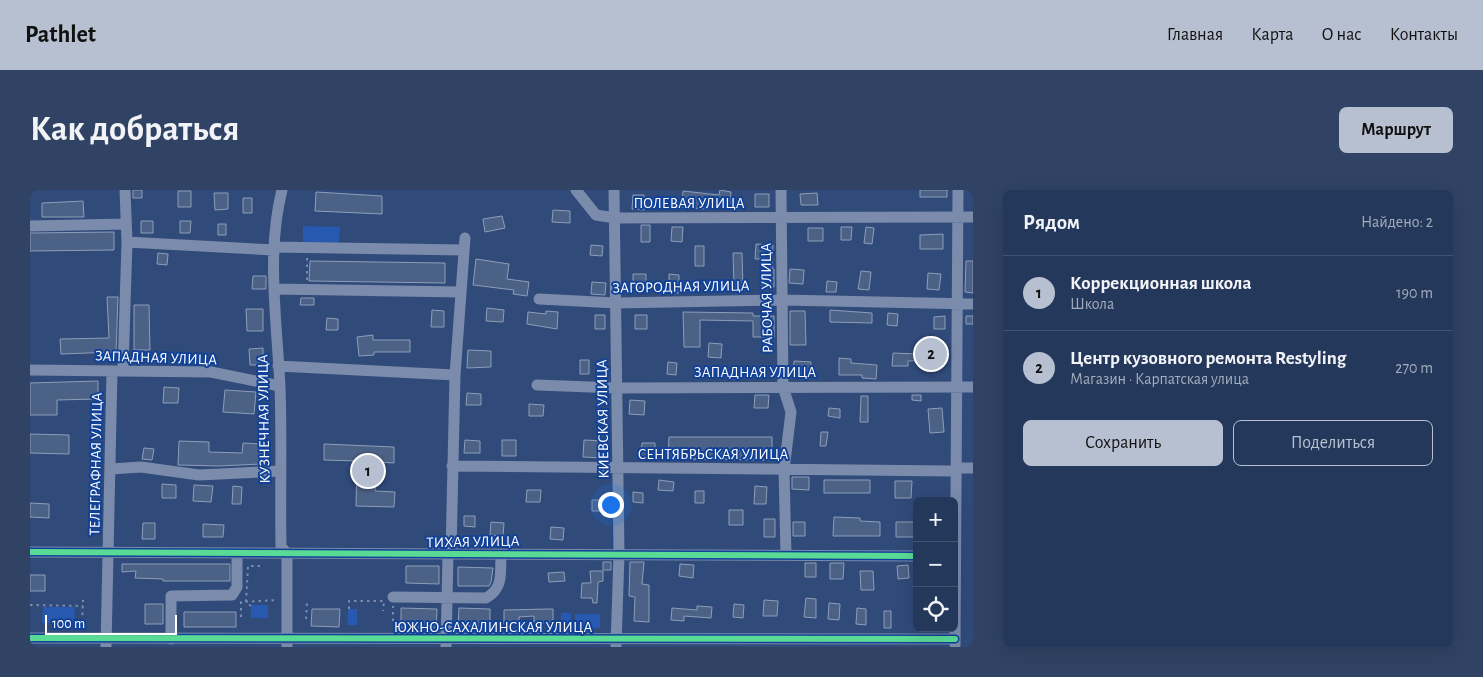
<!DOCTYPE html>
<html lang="ru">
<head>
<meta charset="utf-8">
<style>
  body { margin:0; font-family:"Alegreya Sans",sans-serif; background:#304364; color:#f1f3f6 }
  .controls { position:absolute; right:15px; bottom:15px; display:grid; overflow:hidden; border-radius:8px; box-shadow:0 5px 20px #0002 }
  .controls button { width:45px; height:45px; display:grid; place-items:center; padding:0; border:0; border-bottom:1px solid #415271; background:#24385b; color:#f1f3f6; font:25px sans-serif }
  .scale { position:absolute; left:15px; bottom:12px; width:132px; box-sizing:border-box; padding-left:5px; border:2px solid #fff; border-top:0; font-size:14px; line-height:18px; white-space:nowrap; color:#fff; -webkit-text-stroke:4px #114298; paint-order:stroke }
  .you { position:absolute; left:580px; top:314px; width:18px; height:18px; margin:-12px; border:4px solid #fff; border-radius:50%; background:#1a73e8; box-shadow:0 0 0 8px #1a73e833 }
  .badge { display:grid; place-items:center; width:32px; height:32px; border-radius:50%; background:#b7c0d0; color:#111; font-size:16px; font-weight:700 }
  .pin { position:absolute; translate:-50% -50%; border:2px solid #fff; box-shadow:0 1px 5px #0006 }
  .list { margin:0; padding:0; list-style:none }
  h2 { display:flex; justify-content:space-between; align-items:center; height:65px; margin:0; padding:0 20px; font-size:21px }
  h2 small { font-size:16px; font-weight:400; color:#a3acbb }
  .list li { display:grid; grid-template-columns:32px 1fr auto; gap:15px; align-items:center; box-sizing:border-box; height:75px; padding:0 20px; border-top:1px solid #415271 }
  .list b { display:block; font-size:19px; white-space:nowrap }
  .list p { margin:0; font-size:16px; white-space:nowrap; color:#a3acbb }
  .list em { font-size:16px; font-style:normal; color:#a3acbb }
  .actions { display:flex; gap:10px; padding:15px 20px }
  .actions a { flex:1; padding:11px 0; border:1px solid #b7c0d0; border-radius:8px; text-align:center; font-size:18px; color:#b7c0d0 }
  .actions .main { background:#b7c0d0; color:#111 }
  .icon { flex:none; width:28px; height:28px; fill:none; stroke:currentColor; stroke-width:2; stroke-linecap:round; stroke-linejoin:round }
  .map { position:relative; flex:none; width:943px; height:457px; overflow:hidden; border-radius:8px }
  header { display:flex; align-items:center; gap:30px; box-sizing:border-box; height:70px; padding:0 25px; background:#b7c0d0; color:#111 }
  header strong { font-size:24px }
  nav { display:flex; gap:28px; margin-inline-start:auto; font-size:18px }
  .intro { display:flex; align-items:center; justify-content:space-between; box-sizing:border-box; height:120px; padding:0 30px }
  h1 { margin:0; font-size:35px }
  .button { padding:12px 22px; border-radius:8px; background:#b7c0d0; color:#111; font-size:18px; font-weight:700 }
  main { display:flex; gap:30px; padding:0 30px }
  aside { flex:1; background:#24385b; border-radius:8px; box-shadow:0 5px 20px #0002 }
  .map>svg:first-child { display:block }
</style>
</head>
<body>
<header>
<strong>Pathlet</strong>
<nav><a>Главная</a><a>Карта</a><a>О нас</a><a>Контакты</a></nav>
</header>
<div class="intro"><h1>Как добраться</h1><a class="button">Маршрут</a></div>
<main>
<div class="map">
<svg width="943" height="457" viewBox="0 0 943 457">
  <rect width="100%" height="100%" fill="#304a79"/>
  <path fill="#2659af" d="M273,36L310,37L309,53L273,52Z
    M221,415H238V428H221Z
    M13,417H45L44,434L12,433Z
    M318,419H327V435H317Z
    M531,423H541V440H531Z
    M545,424H570V438H545Z"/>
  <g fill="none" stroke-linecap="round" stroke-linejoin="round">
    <path stroke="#254988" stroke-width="2.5" d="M583,326V360"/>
  </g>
  <path fill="#4c6186" stroke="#8e9eb9" d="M103,0H112V8H103Z
    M690,0L701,2L700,16L675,13V19L652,17L653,1L689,5Z
    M890,0H917V7H890Z
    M148,1H161V17H148Z
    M286,2L352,6V24L285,21Z
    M184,3H198V19L185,20Z
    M787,3L788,15H771L770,4Z
    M725,4H739V17H725Z
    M603,5H614V20L602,19Z
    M213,8H222V23H213Z
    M53,11L54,27H12V13Z
    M523,20L540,21V33L522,32Z
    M472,26L475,38L455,42L453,29Z
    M111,31H123V43H111Z
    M150,31H161L160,43H150Z
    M188,34H196V45H188Z
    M611,35H620V52H611Z
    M642,37H653L652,52L641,51Z
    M811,37H822L821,50H811Z
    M836,37L844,38L842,54L834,53Z
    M778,38H793V51H778Z
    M84,42V60L0,61V43Z
    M913,44V59H890V45Z
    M726,54L743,55L742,79H744V97H732L733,69H725Z
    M561,55L573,56L572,66L560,65Z
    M665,56H674V76H665Z
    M128,63L138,64L137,75L127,74Z
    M703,63H712L713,98H704Z
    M446,69L479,74L477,89L499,92L497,106L483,104L484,100L443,95Z
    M280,71L415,73V93L279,91Z
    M936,71H943V103L935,102Z
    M760,79L774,80L773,94L759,93Z
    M831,81L841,82L839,100L828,99Z
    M898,83L911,84L909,100L897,99Z
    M603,84H616V98H603Z
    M639,84L649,85V103H639Z
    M223,86H236V99H222Z
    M797,91L807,92L806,102H796Z
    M562,92L576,93L575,105L561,104Z
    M77,107H88L86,162L31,164L30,149L79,148Z
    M271,108H284V115H270Z
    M104,115H119L120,160H104Z
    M457,118L474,120L473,132L456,131Z
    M216,119H233V141H217Z
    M402,120L414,121V137H401Z
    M800,120L842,123V133L800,132Z
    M516,121L528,122L527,139L497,134L498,122L516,124Z
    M760,121H775L776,155H760Z
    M653,122L723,123V126H744V147H723V131L670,130V157H654Z
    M858,123L868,124L867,136L857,135Z
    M565,125H575V139H565Z
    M605,125H617V139H605Z
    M915,126V139H904V127Z
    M936,126H943V134H936Z
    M297,128L308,129V140H296Z
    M343,145V150H380V162H344V165L329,166L327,147Z
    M679,153L692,154L691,168L678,167Z
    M914,157L915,170L878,171V176H862L863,163L887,164V158Z
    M233,158V175H220L219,159Z
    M438,160L461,161V177L437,178Z
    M809,168L821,169V173L847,175L846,189L832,188V185H809Z
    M550,170H559V184H550Z
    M764,171L781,172L780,184L763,183Z
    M638,172L647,173L646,185L637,184Z
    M68,191V209L27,210V225H0V193Z
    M134,197L149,198L148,213H133Z
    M195,200L226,202L224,224L193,222Z
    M437,203L451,204V215H436Z
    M725,205H739L738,218H724Z
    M882,205H891V211L882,210Z
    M831,206H838V232H830Z
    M600,210L615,211L614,225L599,224Z
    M499,214L514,215L513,226H499Z
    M799,218L810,219V228L798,226Z
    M912,218L914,242L900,243L898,219Z
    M791,242H798L796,256H790Z
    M0,244L39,245V264L0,263Z
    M639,247H742V270L638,269Z
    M435,250L450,251V263H434Z
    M472,250H486V266H472Z
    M554,250L575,251L574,268L553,267Z
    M149,251L179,252V262L212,263L213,253L231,254V274L189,276L148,275Z
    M612,253H625V269L611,268Z
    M294,254L364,257V273L346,272L345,301L365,302L364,317L326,316L327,271L294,270Z
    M114,258L124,259L122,270L112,269Z
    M762,287H779V300L762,299Z
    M629,290L644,292L643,301L628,300Z
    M794,290H840V303H794Z
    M865,291H882L881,308H865Z
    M132,294L146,295V308H132Z
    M164,295L183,296L181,312L163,311Z
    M203,296L212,297L211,314H202Z
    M725,296L737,297L736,314H724Z
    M497,300H511L510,312H496Z
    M665,301H674V313H665Z
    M603,302L613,303V313L603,312Z
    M562,310H574V321H562Z
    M0,313L19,314V328L0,327Z
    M699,320H713V335H699Z
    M434,326H445V337L434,336Z
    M804,327L830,328V331L850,332V346H803Z
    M734,329H745V347H734Z
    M461,332L474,333L473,346L460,345Z
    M763,332H775V346H763Z
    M866,332H887V347H866Z
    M113,333H125V349H112Z
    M173,334L194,335L193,347H173Z
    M521,337L534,338L533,350L520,349Z
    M573,372H581V380H573Z
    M600,372H614L612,394L619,395V432L604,431L605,407L599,406Z
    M775,373H786V387H775Z
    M800,373H814L813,389H800Z
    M92,374H200V391H133V389L105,388L106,381L92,382Z
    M650,374L664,375L663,388L649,386Z
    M878,375L879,388L868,389L867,376Z
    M376,376H409V394L376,393Z
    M428,377L463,378L461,392L459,396H428Z
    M560,381H573V391L568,392L567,413H563L562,408H551L552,393H561Z
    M830,381H843L844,400H831Z
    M534,382L535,391L519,392L518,383Z
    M0,385H15V401H0Z
    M776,408L786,409V428L774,427Z
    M734,410L748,411L747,426H733Z
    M799,413L810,414L809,430L798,429Z
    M115,414H133V434H115Z
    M704,414L714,415L713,428L703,427Z
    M667,416L682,417L681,428L654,426V431L641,430L642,418L667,420Z
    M371,418L407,419L406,438H371Z
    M429,418L460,419V436H428Z
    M827,418L836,419V435L826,434Z
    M282,419H310L309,437L281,436Z
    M518,419H523V433H504V426L489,427V434H474V420Z
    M854,421H861V438H854Z
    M154,422H206V437H154Z"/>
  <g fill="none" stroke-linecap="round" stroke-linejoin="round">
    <path stroke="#7a8bab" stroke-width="2" stroke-dasharray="2.5 4" stroke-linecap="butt" d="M277,90V67
      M0,415L53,416
      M221,416L216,412L218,376H230
      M319,419V411H354L353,421
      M211,427V412L248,410
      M276,429L277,411
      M363,431V416
      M52,438L53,410"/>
    <path stroke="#7a8bab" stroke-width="11" d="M252,0C236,64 247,131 250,197C252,250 250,303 251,356L257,364V457
      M546,0L566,25L585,28L943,27
      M584,0L589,364L586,457
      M751,0L753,197L761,222L754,280L756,365
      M0,36L96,34
      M97,52L243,60
      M243,57L434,60
      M245,99L430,102
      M509,109L586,113L753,110L943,114
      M248,176L425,185
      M0,180L181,182L250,196
      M93,180L97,52L95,0
      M507,195L587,198L943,197
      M422,276L922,281L927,278H943
      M81,279L111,277L169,285L250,281
      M0,362L887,366
      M421,364L425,185L435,48
      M363,407L456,408C474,398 470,383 471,364
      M0,448L925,449
      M141,449V406L202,405L207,397V363
      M925,455L928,0
      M416,456L418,365
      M76,457L82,181"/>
    <g stroke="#114298" stroke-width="9">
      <path id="cycleway" d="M0,362L887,366
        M0,448L925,449"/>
    </g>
    <use href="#cycleway" stroke="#5adb95" stroke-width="6"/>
  </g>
  <g text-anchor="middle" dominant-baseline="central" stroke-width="4" stroke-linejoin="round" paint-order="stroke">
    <g font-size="15" fill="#fff" stroke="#114298">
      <text x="659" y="13">ПОЛЕВАЯ УЛИЦА</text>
      <text transform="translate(651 97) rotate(-1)">ЗАГОРОДНАЯ УЛИЦА</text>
      <text transform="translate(737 108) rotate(-91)">РАБОЧАЯ УЛИЦА</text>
      <text transform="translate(126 168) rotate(2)">ЗАПАДНАЯ УЛИЦА</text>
      <text x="725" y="182">ЗАПАДНАЯ УЛИЦА</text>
      <text transform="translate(234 229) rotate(-91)">КУЗНЕЧНАЯ УЛИЦА</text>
      <text transform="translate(573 229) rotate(-91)">КИЕВСКАЯ УЛИЦА</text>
      <text x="683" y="264">СЕНТЯБРЬСКАЯ УЛИЦА</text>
      <text transform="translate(66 274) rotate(-89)">ТЕЛЕГРАФНАЯ УЛИЦА</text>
      <text transform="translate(443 352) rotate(-1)">ТИХАЯ УЛИЦА</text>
      <text x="463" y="437">ЮЖНО-САХАЛИНСКАЯ УЛИЦА</text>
    </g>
  </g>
</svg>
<div class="controls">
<button>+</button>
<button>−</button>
<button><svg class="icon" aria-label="locate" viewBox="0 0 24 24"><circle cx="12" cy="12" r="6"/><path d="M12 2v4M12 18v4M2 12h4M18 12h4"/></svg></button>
</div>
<div class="scale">100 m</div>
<div class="you"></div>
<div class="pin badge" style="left:338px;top:281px">1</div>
<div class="pin badge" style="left:901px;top:164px">2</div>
</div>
<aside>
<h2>Рядом<small>Найдено: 2</small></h2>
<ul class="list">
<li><span class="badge">1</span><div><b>Коррекционная школа</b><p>Школа</p></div><em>190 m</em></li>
<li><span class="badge">2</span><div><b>Центр кузовного ремонта Restyling</b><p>Магазин · Карпатская улица</p></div><em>270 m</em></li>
</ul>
<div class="actions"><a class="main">Сохранить</a><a>Поделиться</a></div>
</aside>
</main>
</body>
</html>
